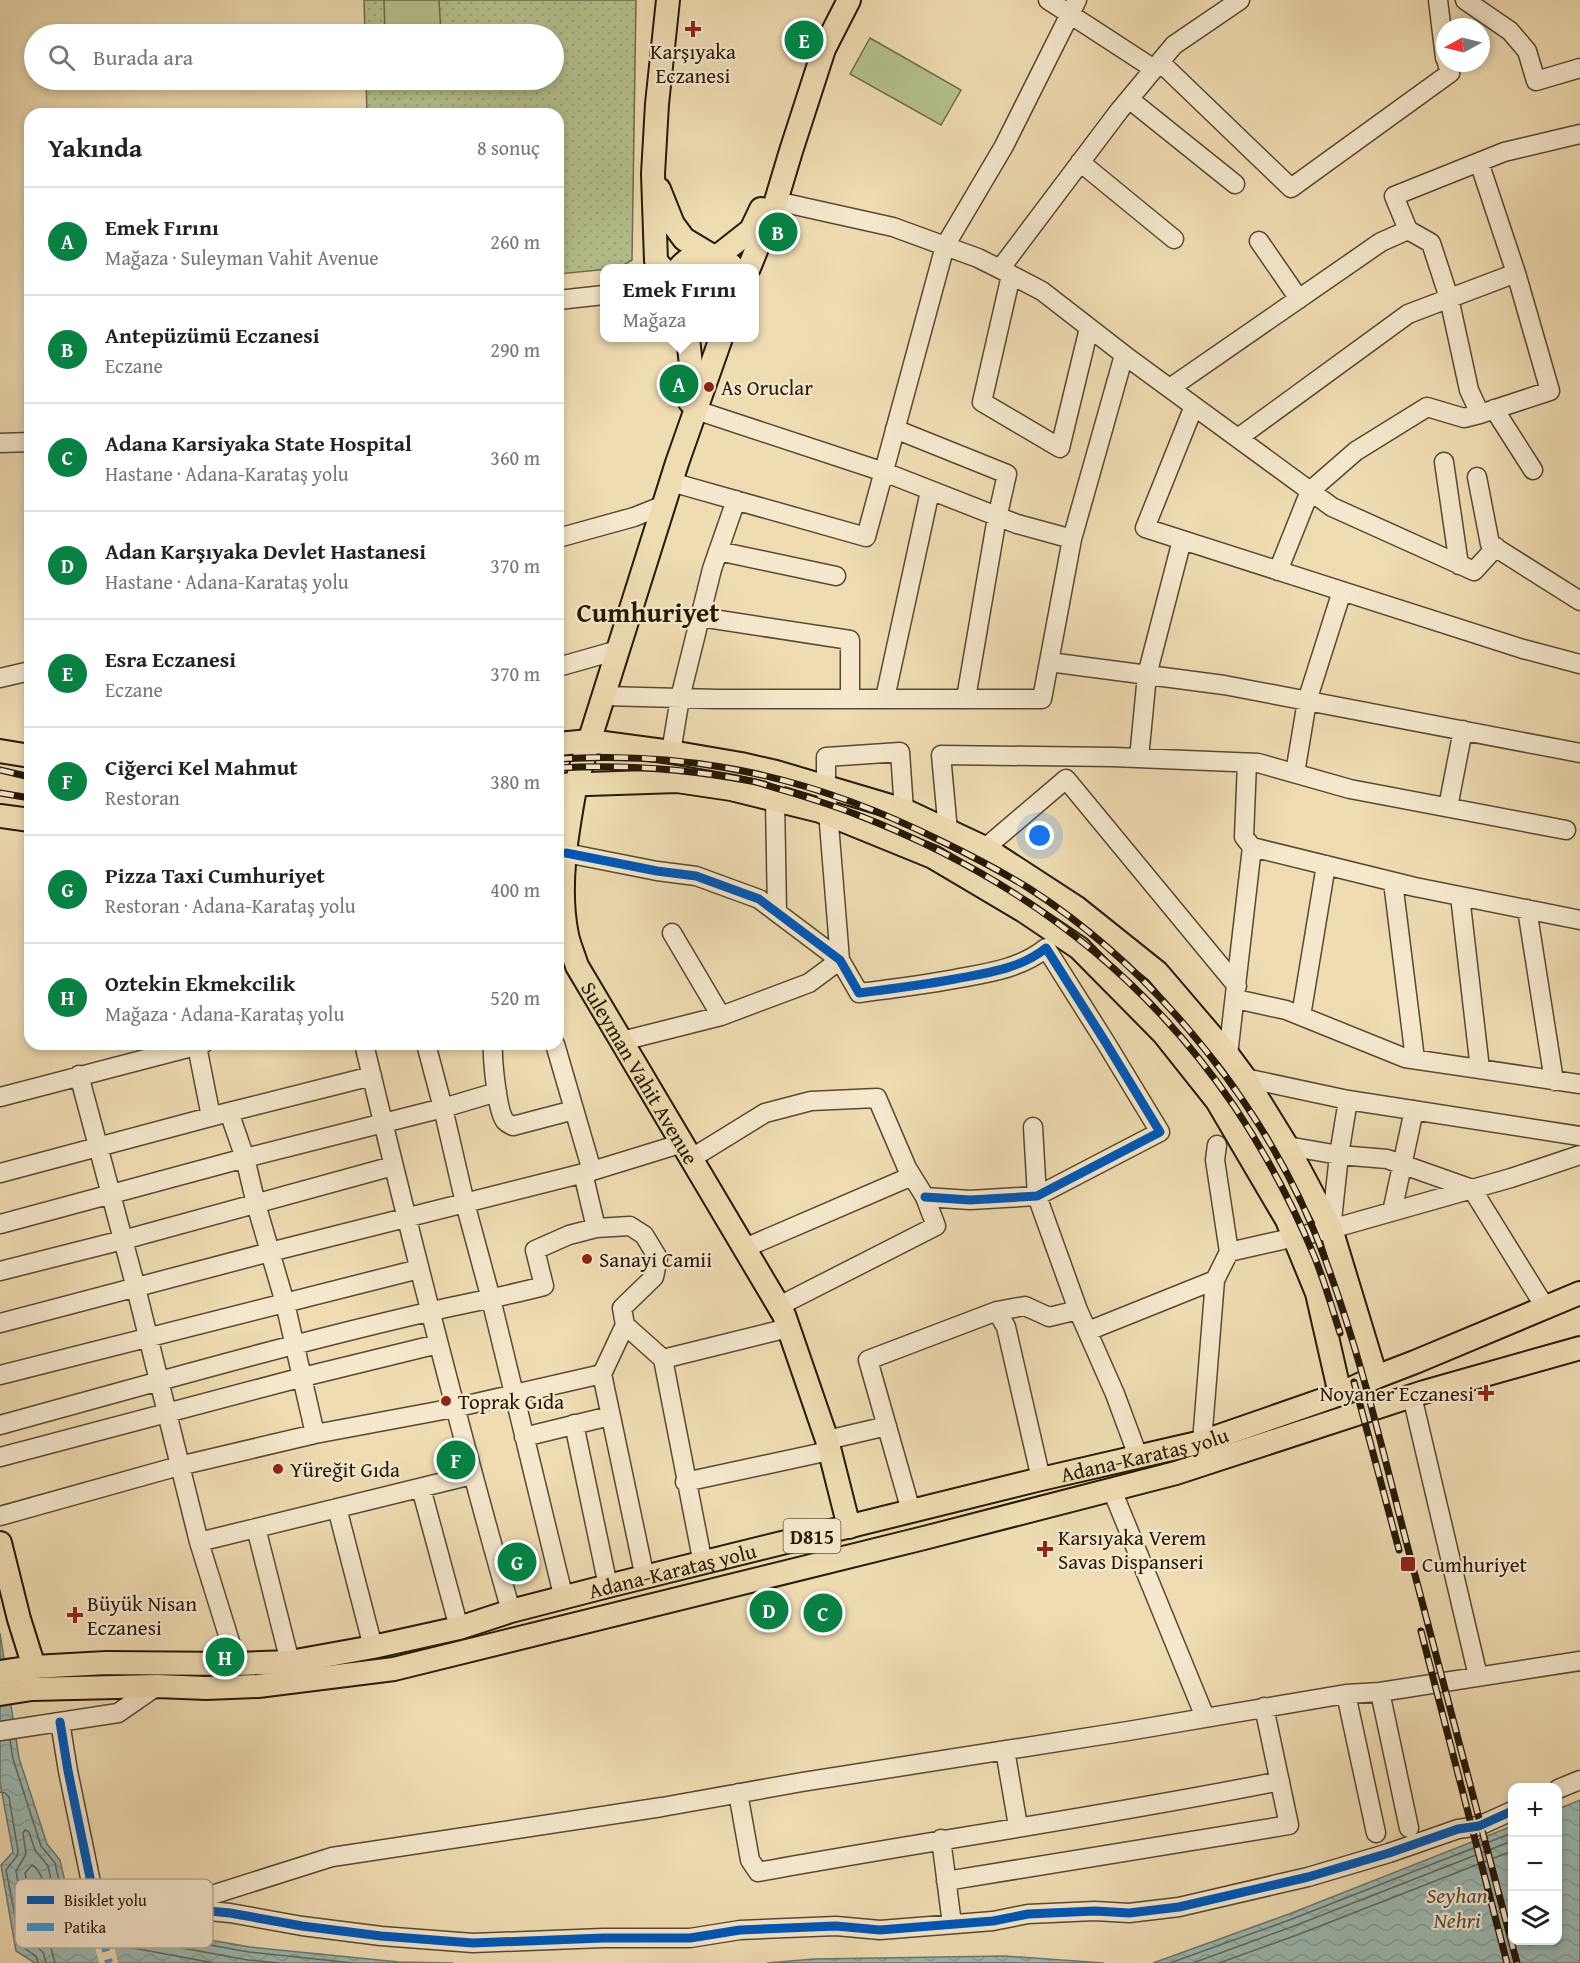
<!DOCTYPE html>
<html lang="tr">
<head>
<meta charset="utf-8">
<style>
  body { margin:0; font-family:"Gentium Book Plus",serif; background:#f2f2f2; color:#222 }
  .controls { position:absolute; right:18px; bottom:18px; display:grid; overflow:hidden; border-radius:12px; box-shadow:0 3px 9px #0003 }
  .controls button { width:54px; height:54px; display:grid; place-items:center; padding:0; border:0; border-bottom:2px solid #e0e0e0; background:#fff; color:#222; font:30px sans-serif }
  .compass { position:absolute; left:1436px; top:18px; width:54px; height:54px; border-radius:50%; background:#fff; box-shadow:0 3px 9px #0003; rotate:263deg }
  .you { position:absolute; left:1040px; top:836px; width:21px; height:21px; margin:-15px; border:4px solid #fff; border-radius:50%; background:#1a73e8; box-shadow:0 0 0 9px #1a73e833 }
  .badge { display:grid; place-items:center; width:39px; height:39px; border-radius:50%; background:#0b8043; color:#fff; font-size:20px; font-weight:700 }
  .pin { position:absolute; translate:-50% -50%; border:3px solid #fff; box-shadow:0 2px 6px #0006 }
  .popup { position:absolute; left:600px; top:264px; width:159px; height:78px; box-sizing:border-box; display:grid; place-content:center; border-radius:12px; background:#fff; filter:drop-shadow(0 2px 4px #0005); font-size:20px; white-space:nowrap; color:#767676 }
  .popup b { font-size:22px; color:#222 }
  .popup::after { content:''; position:absolute; left:50%; top:100%; margin-left:-12px; border:12px solid transparent; border-top-color:#fff }
  .list { margin:0; padding:0; list-style:none }
  h2 { display:flex; justify-content:space-between; align-items:center; height:78px; margin:0; padding:0 24px; font-size:26px }
  h2 small { font-size:20px; font-weight:400; color:#767676 }
  .list li { display:grid; grid-template-columns:39px 1fr auto; gap:18px; align-items:center; box-sizing:border-box; height:108px; padding:0 24px; border-top:2px solid #e0e0e0 }
  .list b { display:block; font-size:22px; white-space:nowrap }
  .list p { margin:0; font-size:20px; white-space:nowrap; color:#767676 }
  .list em { font-size:20px; font-style:normal; color:#767676 }
  .icon { flex:none; width:33px; height:33px; fill:none; stroke:currentColor; stroke-width:2; stroke-linecap:round; stroke-linejoin:round }
  .map { position:relative; flex:none; width:1580px; height:1963px; overflow:hidden }
  .search { position:absolute; background:#fff; box-shadow:0 3px 9px #0003; left:24px; top:24px; width:540px; height:66px; display:flex; align-items:center; gap:15px; box-sizing:border-box; padding:0 21px; border-radius:33px; color:#767676; font-size:22px }
  .panel { position:absolute; background:#fff; box-shadow:0 3px 9px #0003; left:24px; top:108px; width:540px; height:942px; border-radius:18px }
  .map>svg:first-child { display:block }
</style>
</head>
<body>
<div class="map">
<svg width="1580" height="1963" viewBox="0 0 1580 1963">
  <defs>
    <pattern id="green-dots" width="8" height="8" patternUnits="userSpaceOnUse" patternTransform="scale(1.5)"><rect width="8" height="8" fill="#b5c18f"/><path d="M2 2h.1M6 6h.1" fill="none" stroke="#9ca57a" stroke-width="1.8" stroke-linecap="round"/></pattern>
    <pattern id="water-waves" width="16" height="10" patternUnits="userSpaceOnUse" patternTransform="scale(1.5)"><rect width="16" height="10" fill="#9cbab4"/><path d="M0 5q4-4 8 0t8 0" fill="none" stroke="#869f99"/></pattern>
  </defs>
  <rect width="100%" height="100%" fill="#efdcb2"/>
  <filter id="stains"><feTurbulence type="fractalNoise" baseFrequency=".00333" numOctaves="4"/><feColorMatrix values="0 0 0 0 .2 0 0 0 0 .09 0 0 0 0 .02 0 0 0 .5 -.17"/></filter>
  <radialGradient id="worn" r=".72"><stop offset=".6" stop-color="#630" stop-opacity="0"/><stop offset="1" stop-color="#630" stop-opacity=".3"/></radialGradient>
  <path fill="url(#green-dots)" stroke="#6e6c4a" stroke-width="1.5" d="M364,0H636L632,260L619,268L558,274V114H367L366,80H554V34H365Z"/>
  <path fill="#b5c18f" stroke="#6e6c4a" stroke-width="1.5" d="M384,0H439L441,34H385Z
    M870,38L961,90L941,125L850,74Z"/>
  <path fill="url(#water-waves)" stroke="#6d796e" stroke-width="1.5" d="M0,1633L19,1758L47,1844L60,1860L73,1916L250,1947L399,1962L453,1963H35L16,1951L1,1865L13,1852L0,1783Z
    M1580,1800V1963H1153L1289,1914L1512,1826V1940H1558V1809Z
    M1004,1956L1104,1963H767L814,1959Z"/>
  <path fill="#efdcb2" d="M87,1915L108,1919L118,1963H99Z"/>
  <g fill="none" stroke-linecap="round" stroke-linejoin="round">
    <path stroke="#61695d" stroke-width="1.5" d="M10,1740L13,1759L41,1846L55,1863L67,1916L70,1920L249,1952L353,1963
      M0,1792L5,1793L9,1797L18,1851L17,1856L6,1870L21,1946L36,1956L38,1963
      M46,1963L43,1952L28,1941L16,1871L26,1854L23,1833L25,1830L29,1832L35,1850L48,1866L60,1919L67,1927L248,1960L279,1963
      M55,1963L51,1948L36,1936L25,1873L32,1865C51,1876 41,1919 63,1935L214,1963
      M937,1963H1018
      M1170,1963L1292,1919L1512,1833
      M1193,1963L1294,1926L1512,1841
      M1219,1963L1297,1935L1512,1851"/>
    <g stroke="#584931" stroke-width="21">
      <path id="minor" d="M1048,0L1154,69
        M1438,0L1445,58
        M1465,0L1510,31L1527,51L1536,81L1580,68
        M1160,62L1291,188L1450,73L1447,63
        M1129,99L1235,184
        M1080,162L1174,239
        M1479,162L1516,273L1550,391L1480,414
        M776,201L893,227L978,258L1000,269L1042,291L1131,360L1332,507L1474,571L1496,547
        M1259,241L1299,299
        M1000,269L1119,111L1174,45L1240,0
        M1011,275L982,402L1060,448L1089,328
        M558,300L604,295
        M1170,388L1381,242L1408,230L1394,196L1504,152L1580,134
        M1194,406L1145,528L1523,649L1580,664
        M1494,409L1533,470
        M895,429L1007,474L996,523L966,698
        M1238,438L1408,314L1516,273
        M0,443L30,442
        M1444,462L1459,565
        M1477,477L1490,544L1580,601
        M671,482L866,537L945,246L1004,146L1077,0
        M558,538L634,517L664,505
        M1072,539L1124,355
        M718,551L836,576
        M1278,571L1310,491L1356,451L1427,407L1464,418L1480,414L1469,390L1449,298L1431,243L1408,230
        M700,617L850,640V698
        M1049,662L1224,685L1580,753
        M558,667L618,650
        M0,678L30,671
        M604,696L718,699H1042L1072,539L1017,524L884,472L696,410
        M885,698L930,491
        M671,752L680,698L712,569L736,500
        M1139,758L1147,675L1182,540
        M1247,763L1244,837L1252,847
        M776,772L775,799L777,912
        M1295,773L1307,701L1342,591
        M1448,807L1463,730
        M948,831L941,755L1113,757L1258,763L1350,789L1566,830
        M985,848L1066,779L1237,986
        M566,853L657,871L696,876L759,899L840,960L859,993C891,989 923,985 955,979C987,973 1020,969 1046,948L1106,1043L1160,1132L1037,1196L970,1200L925,1197
        M1393,882L1415,1059
        M1460,896L1480,1069
        M1527,909L1554,1081
        M672,933L721,1016
        M1236,999L1286,1010L1405,1058L1580,1084
        M1301,1016L1326,865
        M622,1041L721,1016L809,983L840,960L826,787V757L900,752L904,810
        M364,1044C410,1234 457,1423 511,1611
        M426,1044L443,1108L465,1203L491,1299L564,1599
        M493,1044C492,1058 497,1111 505,1121C508,1124 509,1124 513,1126L574,1110
        M555,1044L592,1171
        M197,1046L211,1117
        M1228,1055L1252,847L1415,887L1580,920
        M79,1075L136,1288L199,1542L237,1664
        M1245,1078L1348,1100L1580,1136
        M0,1097L203,1044
        M229,1112L245,1158L256,1204L285,1303L315,1434
        M1033,1127L1037,1196L1078,1310
        M1287,1146L1339,1155L1387,1159L1472,1189L1545,1307
        M692,1158L765,1113L811,1101L877,1098L907,1168L925,1197L936,1226L779,1306
        M0,1173L229,1112L372,1076
        M583,1173L596,1228
        M1392,1212L1414,1110
        M0,1224L245,1158L443,1108L497,1092
        M1331,1229L1339,1155L1348,1100
        M745,1248L912,1176
        M1229,1252L1331,1229L1511,1178L1580,1155
        M0,1271L123,1240L393,1166
        M997,1311L1006,1327L1041,1479
        M0,1323L270,1252L592,1171L683,1143
        M1088,1331L1215,1280
        M663,1359L703,1564
        M602,1374L645,1578
        M0,1375L419,1269
        M1412,1396L1478,1676
        M574,1424L608,1586
        M0,1425C142,1386 285,1345 428,1312C467,1303 506,1296 544,1286L535,1250L569,1235L596,1228L630,1226L644,1235L658,1258L654,1277L622,1308L625,1325
        M524,1437L610,1416
        M827,1440L887,1426
        M1202,1442L1215,1280L1229,1252L1215,1160L1217,1145
        M0,1457L303,1377L438,1344
        M685,1482L829,1451
        M421,1488L459,1628
        M1112,1490L1205,1717
        M337,1508L373,1647
        M911,1511L868,1360L997,1311L1025,1306L1049,1317L1078,1310L1115,1394L1138,1456
        M0,1516L179,1466L315,1434L454,1408L602,1374L625,1325L663,1359L788,1328
        M256,1528L290,1662
        M199,1542L472,1475
        M1380,1692L1409,1828
        M1346,1694L1376,1833
        M60,1722L68,1771L93,1892H129L199,1910L230,1913L302,1926L381,1936L473,1943L603,1938H690L740,1930L836,1926L880,1930L993,1921L1028,1914L1095,1911L1129,1913L1179,1907L1308,1877L1389,1853L1458,1829L1479,1826L1512,1811
        M0,1731L118,1713L157,1686
        M1005,1750L1018,1826
        M1558,1789L1580,1780
        M738,1793L750,1860L758,1872C932,1840 1107,1816 1280,1781
        M941,1839L952,1924
        M946,1881L1289,1825L1264,1707
        M180,1905L332,1857L662,1807L802,1782L1128,1731L1346,1694L1380,1692L1580,1661"/>
    </g>
    <g stroke="#261806" stroke-width="26">
      <g id="major">
        <path d="M659,189L673,224L684,239L709,254"/>
        <path d="M718,256L751,230L761,209"/>
        <path d="M662,268L656,261L653,174L657,104L668,0"/>
        <path d="M679,268C695,249 718,251 734,268"/>
        <path d="M749,268L776,201L791,151L824,49L849,0"/>
        <path d="M688,338L692,374L690,402"/>
        <path id="s1" d="M721,338L677,463L576,783C567,832 557,886 567,935C569,945 574,956 577,966L784,1315L827,1440L849,1527"/>
        <path d="M558,744L589,741L671,752L741,764L776,772L904,810L985,848L1077,908L1157,972L1228,1055L1245,1078L1287,1146L1331,1229L1376,1377"/>
        <path d="M0,751L30,756"/>
        <path d="M558,785L677,781L731,789L820,811L933,857L1024,911L1079,948L1163,1033L1217,1101L1287,1220L1317,1293L1340,1394"/>
        <path d="M0,816L30,820"/>
        <path d="M0,1543L19,1619L34,1667"/>
        <path id="s2" d="M0,1672L34,1667L106,1663L237,1664L290,1662L373,1647L459,1628L511,1611L608,1586L1041,1479L1202,1442L1340,1394L1376,1377L1415,1362L1580,1293"/>
        <path d="M0,1694L32,1689L157,1686L206,1688L258,1686L394,1669L924,1538L1176,1473L1424,1392L1580,1348"/>
      </g>
    </g>
    <use href="#minor" stroke="#f5e8cd" stroke-width="18"/>
    <use href="#major" stroke="#efdcb2" stroke-width="22"/>
    <g stroke="#261806" stroke-width="7">
      <path id="rail" d="M558,759C695,750 817,779 939,840C970,855 1001,871 1030,889C1159,972 1273,1115 1325,1259C1361,1355 1384,1457 1410,1556C1446,1692 1481,1827 1517,1963
        M558,768C623,764 687,769 751,781C762,783 774,788 786,791C809,798 832,805 855,814C1010,873 1140,968 1234,1106C1266,1154 1293,1205 1315,1258C1325,1283 1332,1308 1340,1333
        M0,770L30,777
        M0,793L30,798
        M1354,1382L1399,1550
        M1421,1631L1507,1963"/>
    </g>
    <use href="#rail" stroke="#f5e8cd" stroke-width="4.5" stroke-dasharray="14" stroke-linecap="butt"/>
    <path stroke="#3c9add" stroke-width="8" stroke-dasharray="15 8" stroke-linecap="butt" d="M93,1892L94,1902L109,1963"/>
    <g stroke="#f5e8cd" stroke-width="13">
      <path id="cycleway" d="M566,853L657,871L696,876L759,899L840,960L859,993C891,989 923,985 955,979C987,973 1020,969 1046,948L1106,1043L1160,1132L1037,1196L970,1200L925,1197
        M60,1722L68,1771L93,1892H129L199,1910L230,1913L302,1926L381,1936L473,1943L603,1938H690L740,1930L836,1926L880,1930L993,1921L1028,1914L1095,1911L1129,1913L1179,1907L1308,1877L1389,1853L1458,1829L1479,1826L1512,1811"/>
    </g>
    <use href="#cycleway" stroke="#0057b8" stroke-width="9"/>
  </g>
  <g fill="#8f2418" stroke="#f5e8cd" stroke-width="2">
    <path d="M690 20h6v6h6v6h-6v6h-6v-6h-6v-6h6z"/>
    <circle cx="709" cy="387" r="6"/>
    <circle cx="587" cy="1259" r="6"/>
    <path d="M1483 1384h6v6h6v6h-6v6h-6v-6h-6v-6h6z"/>
    <circle cx="446" cy="1401" r="6"/>
    <circle cx="278" cy="1469" r="6"/>
    <path d="M1042 1540h6v6h6v6h-6v6h-6v-6h-6v-6h6z"/>
    <rect x="1400" y="1556" width="16" height="16" rx="3"/>
    <path d="M72 1606h6v6h6v6h-6v6h-6v-6h-6v-6h6z"/>
  </g>
  <g text-anchor="middle" dominant-baseline="central" stroke-width="4.5" stroke-linejoin="round" paint-order="stroke">
    <rect fill="#f5e8cd" stroke="#645642" stroke-width="1.5" x="783.5" y="1519" width="57" height="34" rx="4.5"/>
    <g font-size="20" font-weight="bold" fill="#261806">
      <text x="812" y="1536">D815</text>
    </g>
    <g font-size="21" fill="#261806" stroke="#f5e8cd" text-anchor="start">
      <text x="693" y="51" text-anchor="middle">Karşıyaka<tspan x="693" dy="24">Eczanesi</tspan></text>
      <text x="721" y="387">As Oruclar</text>
      <text x="599" y="1259">Sanayi Camii</text>
      <text x="1474" y="1393" text-anchor="end">Noyaner Eczanesi</text>
      <text x="458" y="1401">Toprak Gıda</text>
      <text x="290" y="1469">Yüreğit Gıda</text>
      <text x="1058" y="1537">Karsıyaka Verem<tspan x="1058" dy="24">Savas Dispanseri</tspan></text>
      <text x="1422" y="1564">Cumhuriyet</text>
      <text x="87" y="1603">Büyük Nisan<tspan x="87" dy="24">Eczanesi</tspan></text>
    </g>
    <g font-size="21" fill="#261806" stroke="#f5e8cd">
      <text stroke="none"><textPath href="#s1" startOffset="778">Suleyman Vahit Avenue</textPath></text>
      <text stroke="none"><textPath href="#s2" startOffset="1170">Adana-Karataş yolu</textPath></text>
      <text stroke="none"><textPath href="#s2" startOffset="684">Adana-Karataş yolu</textPath></text>
    </g>
    <g font-size="22" font-style="italic" fill="#4f5143" stroke="#f5e8cd">
      <text x="1457" y="1895">Seyhan<tspan x="1457" dy="25">Nehri</tspan></text>
    </g>
    <g font-size="27" font-weight="bold" fill="#261806" stroke="#f5e8cd">
      <text x="648" y="612">Cumhuriyet</text>
    </g>
  </g>
  <rect x="15" y="1879" width="198" height="69" rx="9" fill="#f5e8cd" stroke="#b7aa91" stroke-width="1.5"/>
  <rect x="27" y="1896" width="27" height="8" fill="#0057b8"/>
  <rect x="27" y="1923" width="27" height="8" fill="#3c9add"/>
  <g font-size="16" fill="#261806">
    <text x="64" y="1906">Bisiklet yolu</text>
    <text x="64" y="1933">Patika</text>
  </g>
  <rect width="100%" height="100%" filter="url(#stains)"/>
  <rect width="100%" height="100%" fill="url(#worn)"/>
</svg>
<div class="controls">
<button>+</button>
<button>−</button>
<button><svg class="icon" aria-label="layers" viewBox="0 0 24 24"><path d="M12 4l9 5-9 5-9-5zM3 14l9 5 9-5"/></svg></button>
</div>
<svg class="compass" viewBox="-18 -18 36 36"><path d="M0-13l5 13h-10z" fill="#e53935"/><path d="M0 13l5-13h-10z" fill="#767676"/></svg>
<div class="you"></div>
<div class="pin badge" style="left:679px;top:384px">A</div>
<div class="popup"><b>Emek Fırını</b>Mağaza</div>
<div class="pin badge" style="left:778px;top:232px">B</div>
<div class="pin badge" style="left:823px;top:1613px">C</div>
<div class="pin badge" style="left:769px;top:1610px">D</div>
<div class="pin badge" style="left:804px;top:40px">E</div>
<div class="pin badge" style="left:456px;top:1460px">F</div>
<div class="pin badge" style="left:517px;top:1562px">G</div>
<div class="pin badge" style="left:225px;top:1657px">H</div>
<div class="search"><svg class="icon" aria-label="search" viewBox="0 0 24 24"><circle cx="10" cy="10" r="6"/><path d="M15 15l6 6"/></svg>Burada ara</div>
<section class="panel">
<h2>Yakında<small>8 sonuç</small></h2>
<ul class="list">
<li><span class="badge">A</span><div><b>Emek Fırını</b><p>Mağaza · Suleyman Vahit Avenue</p></div><em>260 m</em></li>
<li><span class="badge">B</span><div><b>Antepüzümü Eczanesi</b><p>Eczane</p></div><em>290 m</em></li>
<li><span class="badge">C</span><div><b>Adana Karsiyaka State Hospital</b><p>Hastane · Adana-Karataş yolu</p></div><em>360 m</em></li>
<li><span class="badge">D</span><div><b>Adan Karşıyaka Devlet Hastanesi</b><p>Hastane · Adana-Karataş yolu</p></div><em>370 m</em></li>
<li><span class="badge">E</span><div><b>Esra Eczanesi</b><p>Eczane</p></div><em>370 m</em></li>
<li><span class="badge">F</span><div><b>Ciğerci Kel Mahmut</b><p>Restoran</p></div><em>380 m</em></li>
<li><span class="badge">G</span><div><b>Pizza Taxi Cumhuriyet</b><p>Restoran · Adana-Karataş yolu</p></div><em>400 m</em></li>
<li><span class="badge">H</span><div><b>Oztekin Ekmekcilik</b><p>Mağaza · Adana-Karataş yolu</p></div><em>520 m</em></li>
</ul>
</section>
</div>
</body>
</html>
